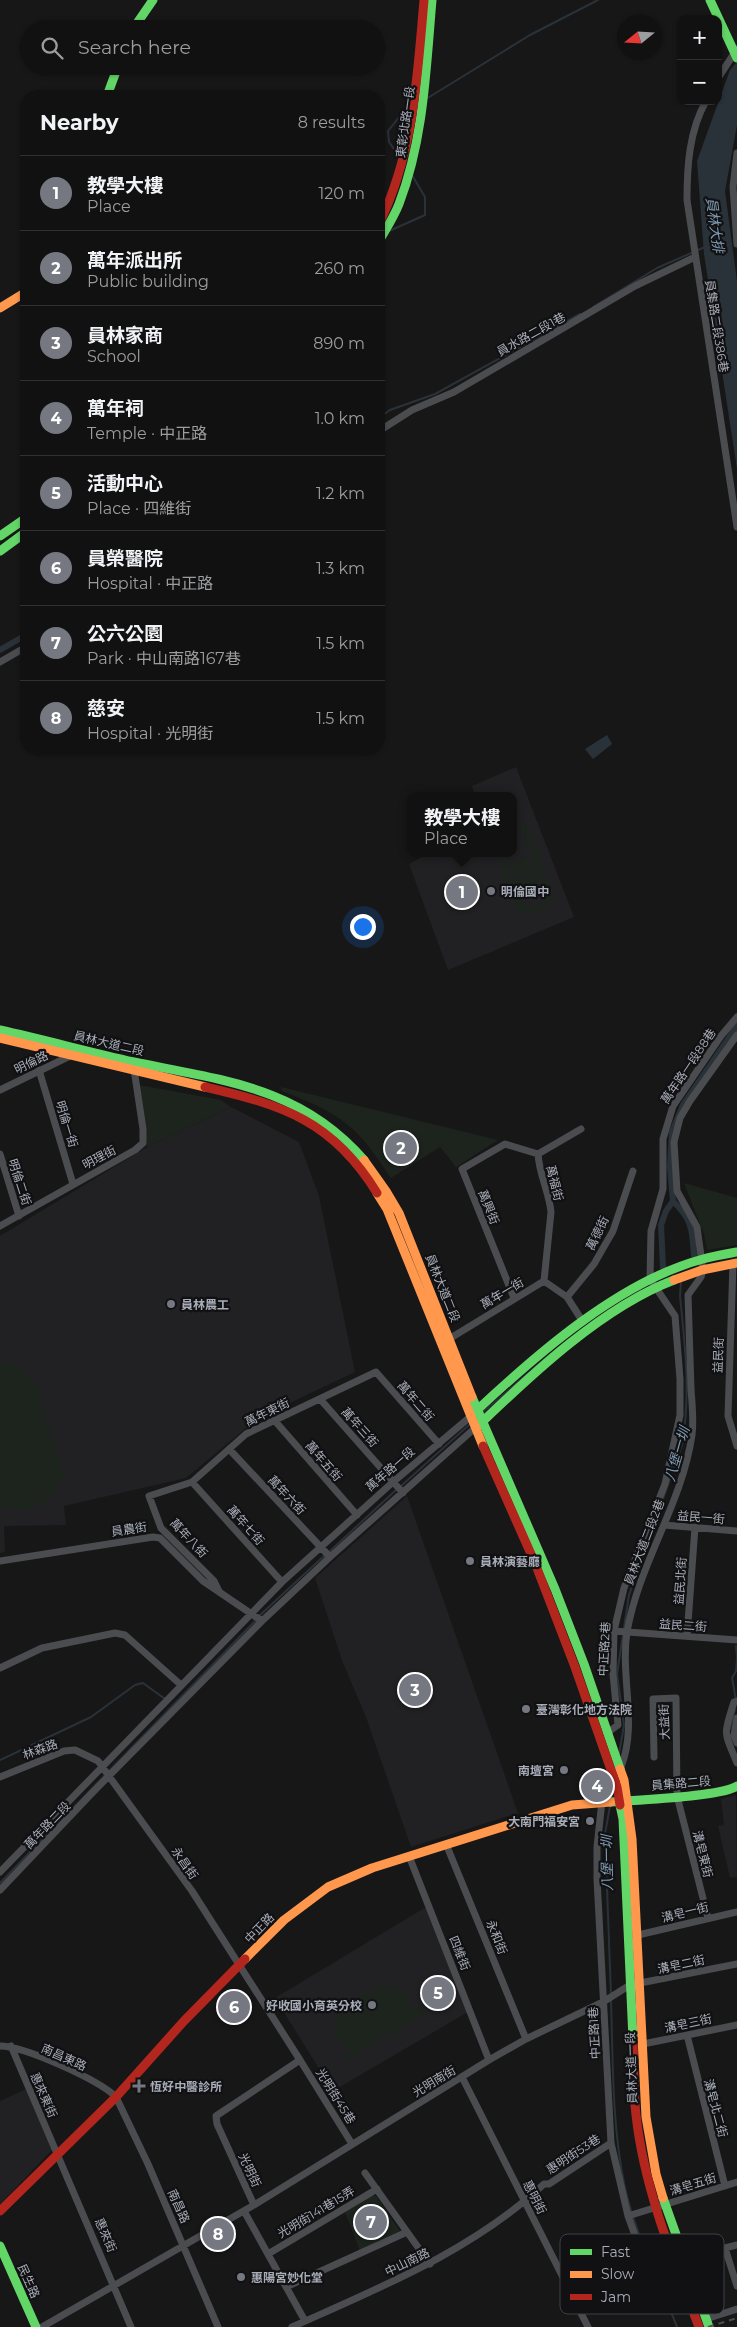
<!DOCTYPE html>
<html lang="en">
<head>
<meta charset="utf-8">
<style>
  body { margin:0; font-family:Montserrat,"Noto Sans TC",sans-serif; background:#1a1a1a; color:#f1f3f6 }
  .controls { position:absolute; right:15px; top:15px; display:grid; overflow:hidden; border-radius:10px; box-shadow:0 1px 4px #0004 }
  .controls button { width:45px; height:45px; display:grid; place-items:center; padding:0; border:0; border-bottom:1px solid #303131; background:#111; color:#f1f3f6; font:25px sans-serif }
  .compass { position:absolute; left:617px; top:15px; width:45px; height:45px; border-radius:50%; background:#111; box-shadow:0 1px 4px #0004; rotate:252deg }
  .you { position:absolute; left:362px; top:926px; width:18px; height:18px; margin:-12px; border:4px solid #fff; border-radius:50%; background:#1a73e8; box-shadow:0 0 0 8px #1a73e833 }
  .badge { display:grid; place-items:center; width:32px; height:32px; border-radius:50%; background:#757880; color:#fff; font-size:16px; font-weight:700 }
  .pin { position:absolute; translate:-50% -50%; border:2px solid #fff; box-shadow:0 1px 5px #0006 }
  .popup { position:absolute; left:407px; top:792px; width:110px; height:65px; box-sizing:border-box; display:grid; place-content:center; border-radius:10px; background:#111; filter:drop-shadow(0 1px 4px #0005); font-size:16px; white-space:nowrap; color:#9c9d9f }
  .popup b { font-size:19px; color:#f1f3f6 }
  .popup::after { content:''; position:absolute; left:50%; top:100%; margin-left:-10px; border:10px solid transparent; border-top-color:#111 }
  .list { margin:0; padding:0; list-style:none }
  h2 { display:flex; justify-content:space-between; align-items:center; height:65px; margin:0; padding:0 20px; font-size:21px }
  h2 small { font-size:16px; font-weight:400; color:#9c9d9f }
  .list li { display:grid; grid-template-columns:32px 1fr auto; gap:15px; align-items:center; box-sizing:border-box; height:75px; padding:0 20px; border-top:1px solid #303131 }
  .list b { display:block; font-size:19px; white-space:nowrap }
  .list p { margin:0; font-size:16px; white-space:nowrap; color:#9c9d9f }
  .list em { font-size:16px; font-style:normal; color:#9c9d9f }
  .icon { flex:none; width:28px; height:28px; fill:none; stroke:currentColor; stroke-width:2; stroke-linecap:round; stroke-linejoin:round }
  .map { position:relative; flex:none; width:737px; height:2327px; overflow:hidden }
  .search { position:absolute; background:#111; box-shadow:0 1px 4px #0004; left:20px; top:20px; width:365px; height:55px; display:flex; align-items:center; gap:12px; box-sizing:border-box; padding:0 18px; border-radius:28px; color:#9c9d9f; font-size:19px }
  .panel { position:absolute; background:#111; box-shadow:0 1px 4px #0004; left:20px; top:90px; width:365px; height:665px; border-radius:20px }
  .map>svg:first-child { display:block }
</style>
</head>
<body>
<div class="map">
<svg width="737" height="2327" viewBox="0 0 737 2327">
  <rect width="100%" height="100%" fill="#171717"/>
  <path fill="#212123" d="M516,767L574,917L448,970L409,864L429,853H513V796H475L472,786Z
    M231,1107L299,1142L319,1196L355,1372L258,1418L186,1478L64,1506L66,1525L4,1526L5,1552L0,1553V1236L147,1147Z
    M407,1496L518,1813L411,1847L366,1717L343,1663L315,1578Z
    M736,1795L737,1877L730,1878L718,1826L724,1825L721,1799Z
    M426,1907L468,2012L333,2091L275,1998Z
    M26,2089L52,2150L0,2204V2101Z"/>
  <path fill="#1d241e" d="M513,816L528,827L554,895C541,921 537,907 519,914L495,853H500L520,901L531,907L540,904L546,891L521,826L513,824Z
    M528,856L533,867L513,876L508,865Z
    M534,870L539,881L518,889L514,878Z
    M139,1085L221,1100L231,1107L147,1147Z
    M281,1087L498,1140L456,1167L440,1147L391,1178C356,1124 341,1114 282,1091Z
    M684,1183L737,1198V1245L707,1250L704,1234Z
    M0,1363L11,1364L22,1370L36,1387L65,1476C57,1491 42,1510 23,1510C15,1511 8,1507 0,1506Z
    M388,1985L409,1994L412,2012L421,2007L424,2014L346,2060L344,2056L353,2049C343,2046 337,2042 335,2031C330,2009 365,1996 381,1986Z
    M372,2195L376,2196L400,2231L360,2251L345,2212Z"/>
  <path fill="#2a3239" d="M737,62V125L725,191L737,281V469L704,254L697,161L730,70Z
    M607,735L612,744L593,759L585,749Z"/>
  <g fill="none" stroke-linecap="round" stroke-linejoin="round">
    <path stroke="#2a3239" stroke-width="2" d="M426,99L530,35L598,0
      M401,159L389,142L388,131L400,116L410,109
      M387,232L425,215V197L412,175
      M593,307L657,268L705,247
      M379,418L390,410L435,394L580,314
      M628,1299L641,1290
      M481,1414L549,1355L573,1337
      M401,1486L470,1424
      M329,1552L397,1489
      M259,1616L325,1555
      M736,1646L737,1658
      M736,1700L732,1678L736,1671L737,1659
      M730,1729L735,1710
      M619,1754L624,1725L617,1674L629,1595L682,1445C691,1395 685,1345 680,1296L681,1281
      M0,1760L91,1717L135,1685L143,1683L165,1699
      M611,1798L613,1788
      M610,1806L605,1834L611,1995
      M0,1883L256,1620
      M611,2000C613,2061 612,2124 624,2183C634,2233 659,2280 677,2327"/>
    <path stroke="#2a3239" stroke-width="6" d="M0,650L26,635
      M673,1201C692,1220 692,1228 694,1255
      M663,1267L661,1225L666,1211L673,1201L670,1167L672,1132L683,1105L737,1026"/>
    <path stroke="#4b4c50" stroke-width="7" d="M718,78L737,49
      M706,101C689,131 687,167 687,200L737,527
      M737,153L733,187L737,244
      M379,431L412,410L454,392L635,286L695,257
      M0,662L26,647
      M39,1070L73,1184
      M0,1090L72,1055
      M0,1154L19,1216
      M538,1154C539,1174 549,1192 551,1212L544,1281
      M538,1154L581,1129
      M0,1226L135,1150L143,1143V1129L134,1069
      M733,1263L728,1416L737,1446
      M567,1297L594,1264L613,1231L633,1171
      M514,1298L462,1169L505,1144L538,1154
      M449,1339L544,1281L567,1297L583,1322
      M320,1399L403,1493
      M275,1421L357,1515
      M229,1449L330,1557
      M192,1482L282,1582
      M664,1525L737,1531
      M0,1561L153,1537L160,1538L203,1581L262,1621
      M219,1591L214,1581L161,1528L149,1496L192,1482L246,1434L376,1372L439,1444
      M614,1631L737,1640
      M687,1636L695,1527
      M0,1668L42,1648L115,1633L125,1635L181,1685
      M737,1701L734,1702C723,1736 724,1731 737,1763
      M737,1718L734,1735L737,1743
      M607,1733L618,1725L613,1674L614,1631L624,1588L665,1484L680,1415V1379L675,1316L650,1279L651,1231L663,1189V1139L673,1106L721,1036L737,1017
      M654,1757L653,1699L676,1698L677,1796L708,1918
      M621,1767C638,1724 620,1677 627,1632C639,1563 682,1504 692,1435C694,1420 692,1404 691,1389C690,1358 689,1326 688,1295L701,1277L703,1270L697,1227L677,1191L674,1142L680,1118L690,1101L737,1035
      M0,1777L64,1751L75,1750L98,1761L192,1891L300,2060L216,2116L217,2124L254,2205L42,2327
      M602,1801L597,1847V1879L611,2143L628,2216L644,2260
      M446,1844L526,2039
      M409,1856L489,2060
      M0,1872L282,1582L393,1482L470,1417
      M0,1890L93,1792L262,1621L330,1557L475,1428
      M638,1935L737,1912
      M687,2035L725,2186
      M643,2044L737,2025
      M0,2046C24,2046 99,2080 116,2097L148,2164L218,2327
      M11,2046L131,2327
      M300,2060L352,2144
      M462,2077L588,2327
      M365,2173L430,2264
      M254,2205L489,2060L526,2039L603,2002L630,1985L737,1964
      M244,2211L305,2321
      M628,2216L737,2182
      M737,2245L725,2248L737,2286
      M268,2254L377,2189
      M286,2287L407,2232
      M706,2319L737,2309
      M292,2327C381,2287 472,2251 544,2184H549L611,2143"/>
    <path stroke="#63d668" stroke-width="9" d="M710,0L737,58
      M133,29L153,0
      M107,96L118,66
      M379,241C386,229 394,217 399,204C424,139 426,68 432,0
      M0,536L26,518
      M0,551L26,532
      M0,1030C45,1040 89,1052 134,1062C222,1080 301,1087 364,1160
      M472,1397L555,1589L584,1664L620,1769
      M475,1412C537,1354 620,1281 703,1259C714,1256 726,1254 737,1252
      M479,1425C533,1373 603,1307 674,1280
      M611,1802C636,1800 720,1797 737,1786
      M620,1805L623,1819L633,2039
      M663,2198L709,2327
      M0,2246L36,2327"/>
    <path stroke="#ff974d" stroke-width="9" d="M0,308L26,292
      M0,1038L205,1087
      M364,1160L386,1191L399,1213L472,1397
      M377,1193L387,1209L483,1446
      M674,1280L702,1270L737,1263
      M620,1769L624,1780L632,1839L646,2117L656,2174L663,2198
      M245,1959L284,1920L328,1887L372,1868L572,1805L611,1802"/>
    <path stroke="#b3261e" stroke-width="9" d="M379,224C414,152 417,79 424,0
      M205,1087C283,1105 333,1121 377,1193
      M483,1446L535,1563L575,1667L617,1787L620,1805
      M633,2039C634,2064 633,2090 636,2115C644,2188 673,2259 699,2327
      M0,2211L116,2097L184,2021L245,1959"/>
    <path stroke="#4b4c4f" stroke-width="2" stroke-dasharray="6 5" stroke-linecap="butt" d="M708,2327L737,2318"/>
  </g>
  <g fill="#757880" stroke="#111113" stroke-width="2">
    <circle cx="491" cy="891" r="5"/>
    <circle cx="171" cy="1304" r="5"/>
    <circle cx="470" cy="1561" r="5"/>
    <circle cx="526" cy="1709" r="5"/>
    <circle cx="564" cy="1770" r="5"/>
    <circle cx="590" cy="1821" r="5"/>
    <circle cx="372" cy="2005" r="5"/>
    <path d="M136.5 2078.5h5v5h5v5h-5v5h-5v-5h-5v-5h5z"/>
    <circle cx="241" cy="2277" r="5"/>
  </g>
  <g text-anchor="middle" dominant-baseline="central" stroke-width="4.5" stroke-linejoin="round" paint-order="stroke">
    <g font-size="12" fill="#a8adb8" stroke="#111113">
      <text transform="translate(405 122) rotate(-82)">東彰北路一段</text>
      <text transform="translate(717 326) rotate(81)">員集路二段386巷</text>
      <text transform="translate(531 334) rotate(-29)">員水路二段1巷</text>
      <text transform="translate(109 1043) rotate(13)">員林大道二段</text>
      <text transform="translate(31 1062) rotate(-26)">明倫路</text>
      <text transform="translate(688 1066) rotate(-56)">萬年路一段88巷</text>
      <text transform="translate(67 1124) rotate(73)">明倫一街</text>
      <text transform="translate(99 1157) rotate(-28)">明理街</text>
      <text transform="translate(20 1182) rotate(72)">明倫二街</text>
      <text transform="translate(555 1183) rotate(76)">萬福街</text>
      <text transform="translate(489 1207) rotate(68)">萬興街</text>
      <text transform="translate(597 1233) rotate(-64)">萬德街</text>
      <text transform="translate(443 1288) rotate(68)">員林大道二段</text>
      <text transform="translate(502 1293) rotate(-31)">萬年一街</text>
      <text transform="translate(718 1355) rotate(-88)">益民街</text>
      <text transform="translate(416 1401) rotate(49)">萬年二街</text>
      <text transform="translate(267 1412) rotate(-26)">萬年東街</text>
      <text transform="translate(360 1427) rotate(48)">萬年三街</text>
      <text transform="translate(324 1461) rotate(49)">萬年五街</text>
      <text transform="translate(390 1469) rotate(-41)">萬年路一段</text>
      <text transform="translate(287 1495) rotate(47)">萬年六街</text>
      <text transform="translate(701 1517) rotate(5)">益民一街</text>
      <text transform="translate(246 1525) rotate(48)">萬年七街</text>
      <text transform="translate(129 1529) rotate(-8)">員農街</text>
      <text transform="translate(189 1538) rotate(47)">萬年八街</text>
      <text transform="translate(644 1542) rotate(-69)">員林大道二段2巷</text>
      <text transform="translate(680 1581) rotate(-86)">益民北街</text>
      <text transform="translate(683 1625) rotate(4)">益民二街</text>
      <text transform="translate(604 1649) rotate(-87)">中正路2巷</text>
      <text transform="translate(664 1722) rotate(-92)">大益街</text>
      <text transform="translate(40 1749) rotate(-20)">林森路</text>
      <text transform="translate(681 1783) rotate(-5)">員集路二段</text>
      <text transform="translate(47 1825) rotate(-46)">萬年路二段</text>
      <text transform="translate(703 1854) rotate(76)">溝皂東街</text>
      <text transform="translate(185 1863) rotate(55)">永昌街</text>
      <text transform="translate(685 1912) rotate(-14)">溝皂一街</text>
      <text transform="translate(259 1928) rotate(-46)">中正路</text>
      <text transform="translate(497 1937) rotate(68)">永和街</text>
      <text transform="translate(460 1953) rotate(68)">四維街</text>
      <text transform="translate(681 1964) rotate(-12)">溝皂二街</text>
      <text transform="translate(688 2023) rotate(-12)">溝皂三街</text>
      <text transform="translate(594 2033) rotate(-93)">中正路1巷</text>
      <text transform="translate(64 2057) rotate(24)">南昌東路</text>
      <text transform="translate(631 2068) rotate(-92)">員林大道一段</text>
      <text transform="translate(434 2081) rotate(-31)">光明南街</text>
      <text transform="translate(44 2095) rotate(66)">惠來東街</text>
      <text transform="translate(336 2096) rotate(58)">光明街45巷</text>
      <text transform="translate(716 2108) rotate(75)">溝皂北二街</text>
      <text transform="translate(573 2154) rotate(-33)">惠明街53巷</text>
      <text transform="translate(250 2170) rotate(65)">光明街</text>
      <text transform="translate(693 2184) rotate(-17)">溝皂五街</text>
      <text transform="translate(535 2197) rotate(63)">惠明街</text>
      <text transform="translate(179 2206) rotate(66)">南昌路</text>
      <text transform="translate(316 2212) rotate(-31)">光明街141巷15弄</text>
      <text transform="translate(106 2235) rotate(67)">惠來街</text>
      <text transform="translate(407 2262) rotate(-26)">中山南路</text>
      <text transform="translate(29 2281) rotate(66)">民生路</text>
    </g>
    <g font-size="12" font-weight="bold" fill="#a8adb8" stroke="#111113" text-anchor="start">
      <text x="501" y="891">明倫國中</text>
      <text x="181" y="1304">員林農工</text>
      <text x="480" y="1561">員林演藝廳</text>
      <text x="536" y="1709">臺灣彰化地方法院</text>
      <text x="554" y="1770" text-anchor="end">南壇宮</text>
      <text x="580" y="1821" text-anchor="end">大南門福安宮</text>
      <text x="362" y="2005" text-anchor="end">好收國小育英分校</text>
      <text x="150" y="2086">恆好中醫診所</text>
      <text x="251" y="2277">惠陽宮妙化堂</text>
    </g>
    <g font-size="14" font-style="italic" fill="#7f9bb3" stroke="#111113">
      <text transform="translate(715 225) rotate(82)">員林大排</text>
      <text transform="translate(677 1454) rotate(-74)">八堡一圳</text>
      <text transform="translate(607 1863) rotate(-91)">八堡一圳</text>
    </g>
  </g>
  <rect x="560" y="2234" width="164" height="80" rx="8" fill="#111113" stroke="#3e4045" stroke-width="1"/>
  <rect x="570" y="2249" width="22" height="6" fill="#63d668"/>
  <rect x="570" y="2271" width="22" height="7" fill="#ff974d"/>
  <rect x="570" y="2294" width="22" height="6" fill="#b3261e"/>
  <g font-size="14" fill="#a8adb8">
    <text x="601" y="2257">Fast</text>
    <text x="601" y="2279">Slow</text>
    <text x="601" y="2302">Jam</text>
  </g>
</svg>
<div class="controls">
<button>+</button>
<button>−</button>
</div>
<svg class="compass" viewBox="-18 -18 36 36"><path d="M0-13l5 13h-10z" fill="#e53935"/><path d="M0 13l5-13h-10z" fill="#9c9d9f"/></svg>
<div class="you"></div>
<div class="pin badge" style="left:462px;top:892px">1</div>
<div class="popup"><b>教學大樓</b>Place</div>
<div class="pin badge" style="left:401px;top:1148px">2</div>
<div class="pin badge" style="left:415px;top:1690px">3</div>
<div class="pin badge" style="left:597px;top:1786px">4</div>
<div class="pin badge" style="left:438px;top:1993px">5</div>
<div class="pin badge" style="left:234px;top:2007px">6</div>
<div class="pin badge" style="left:371px;top:2222px">7</div>
<div class="pin badge" style="left:218px;top:2234px">8</div>
<div class="search"><svg class="icon" aria-label="search" viewBox="0 0 24 24"><circle cx="10" cy="10" r="6"/><path d="M15 15l6 6"/></svg>Search here</div>
<section class="panel">
<h2>Nearby<small>8 results</small></h2>
<ul class="list">
<li><span class="badge">1</span><div><b>教學大樓</b><p>Place</p></div><em>120 m</em></li>
<li><span class="badge">2</span><div><b>萬年派出所</b><p>Public building</p></div><em>260 m</em></li>
<li><span class="badge">3</span><div><b>員林家商</b><p>School</p></div><em>890 m</em></li>
<li><span class="badge">4</span><div><b>萬年祠</b><p>Temple · 中正路</p></div><em>1.0 km</em></li>
<li><span class="badge">5</span><div><b>活動中心</b><p>Place · 四維街</p></div><em>1.2 km</em></li>
<li><span class="badge">6</span><div><b>員榮醫院</b><p>Hospital · 中正路</p></div><em>1.3 km</em></li>
<li><span class="badge">7</span><div><b>公六公園</b><p>Park · 中山南路167巷</p></div><em>1.5 km</em></li>
<li><span class="badge">8</span><div><b>慈安</b><p>Hospital · 光明街</p></div><em>1.5 km</em></li>
</ul>
</section>
</div>
</body>
</html>
